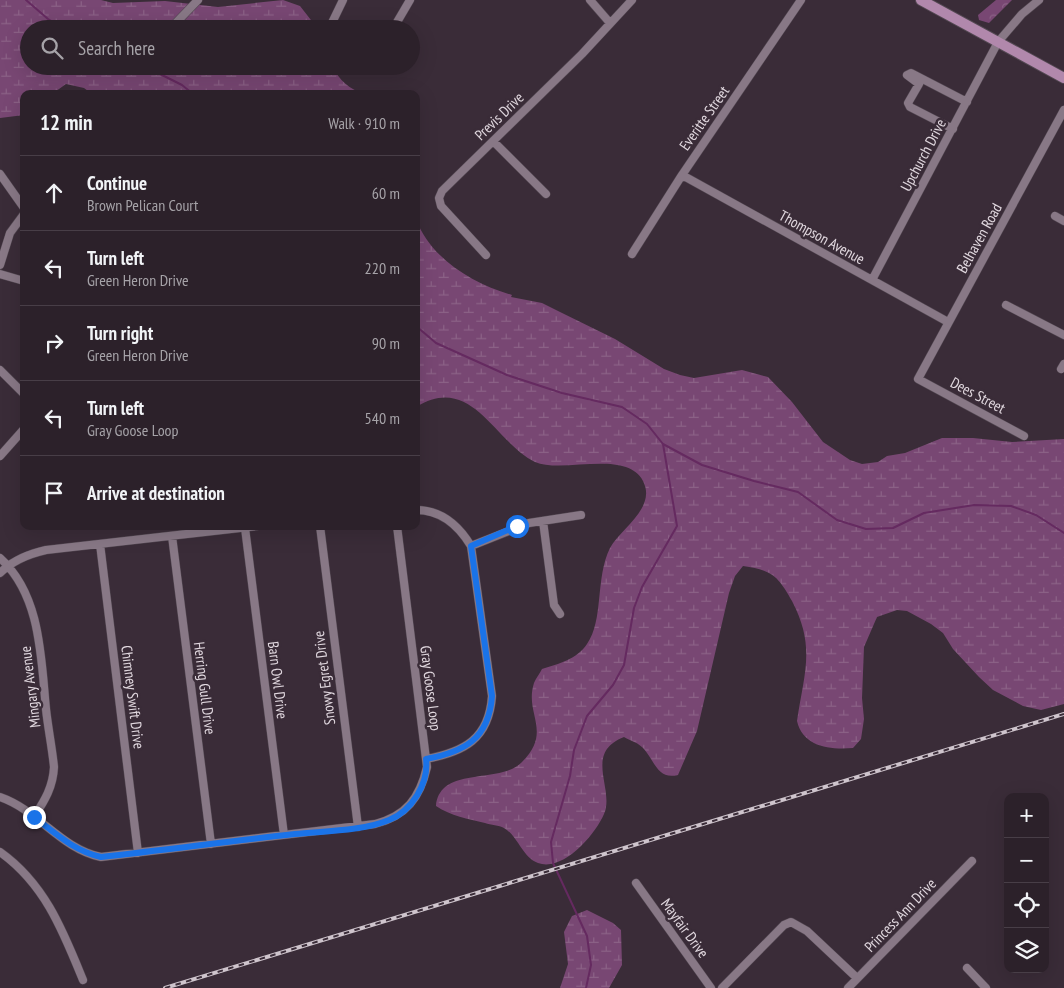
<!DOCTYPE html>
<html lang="en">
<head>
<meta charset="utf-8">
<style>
  body { margin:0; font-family:"PT Sans Narrow",sans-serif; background:#342932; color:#f1f3f6 }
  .controls { position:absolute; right:15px; bottom:15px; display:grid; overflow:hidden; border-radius:10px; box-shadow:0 5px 20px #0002 }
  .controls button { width:45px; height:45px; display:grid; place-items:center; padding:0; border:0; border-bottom:1px solid #483e47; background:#2c212a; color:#f1f3f6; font:25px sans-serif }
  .stop { position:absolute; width:15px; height:15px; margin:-11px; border:4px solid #1a73e8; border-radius:50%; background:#fff }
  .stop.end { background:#1a73e8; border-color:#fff; box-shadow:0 1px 5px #0008 }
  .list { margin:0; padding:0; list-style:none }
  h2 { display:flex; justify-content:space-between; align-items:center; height:65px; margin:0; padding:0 20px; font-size:21px }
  h2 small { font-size:16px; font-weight:400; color:#a6a3a8 }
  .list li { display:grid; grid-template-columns:32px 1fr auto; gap:15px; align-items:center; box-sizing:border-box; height:75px; padding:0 20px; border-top:1px solid #483e47 }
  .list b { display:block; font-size:19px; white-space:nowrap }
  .list p { margin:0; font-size:16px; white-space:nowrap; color:#a6a3a8 }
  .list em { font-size:16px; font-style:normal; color:#a6a3a8 }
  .icon { flex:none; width:28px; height:28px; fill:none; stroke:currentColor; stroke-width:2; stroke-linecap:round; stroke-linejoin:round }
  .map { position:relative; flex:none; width:1064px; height:988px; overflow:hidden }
  .search { position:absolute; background:#2c212a; box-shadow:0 5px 20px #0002; left:20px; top:20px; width:400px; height:55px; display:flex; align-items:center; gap:12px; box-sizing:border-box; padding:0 18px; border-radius:28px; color:#a6a3a8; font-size:19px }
  .panel { position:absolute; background:#2c212a; box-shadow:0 5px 20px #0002; left:20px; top:90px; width:400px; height:440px; border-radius:10px }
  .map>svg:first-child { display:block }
</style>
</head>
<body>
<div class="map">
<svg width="1064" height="988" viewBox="0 0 1064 988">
  <defs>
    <pattern id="forest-crowns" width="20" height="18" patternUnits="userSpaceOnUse" patternTransform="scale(1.25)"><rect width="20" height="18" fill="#784773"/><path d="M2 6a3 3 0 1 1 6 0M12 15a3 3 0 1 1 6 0" fill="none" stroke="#8b6186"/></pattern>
    <pattern id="wetland-marsh" width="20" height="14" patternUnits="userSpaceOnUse" patternTransform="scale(1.25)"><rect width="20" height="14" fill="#784773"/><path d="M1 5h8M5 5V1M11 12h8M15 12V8" fill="none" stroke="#8b6186"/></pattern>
  </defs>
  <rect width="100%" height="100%" fill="#3a2c38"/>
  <path fill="url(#forest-crowns)" d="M996,0H1012L989,23L979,20L978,15Z"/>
  <path fill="url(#wetland-marsh)" d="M0,0H101L113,3L165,1L218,7L283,0L300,6L318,29H29V66H332C340,81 349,89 365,94H92L84,88L66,84L52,94H24V115L0,118Z
    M416,219C430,258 473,284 512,295L511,297L542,303L558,311L615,339L664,369L680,375L694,378L742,370L768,377L792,402L823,442L850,460L862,464L878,462L887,456L905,453L942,438H973L1012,442L1064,439V704L1041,710L1023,706L993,690L979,677L953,649L943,633L931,624L907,611L897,610L877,617L864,647L862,698L864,719L861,739L853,748C830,750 803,747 797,721C804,673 816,647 792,601C778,576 772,570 743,566L735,576L729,593L697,731L678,775C658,780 655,762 644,749C639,743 631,741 624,737C583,753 615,789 604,814C595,835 563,872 538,863C522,857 518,836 504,828C499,825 491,825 485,823C468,819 451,816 436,806C440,765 500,785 522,762C553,731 524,714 534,683C536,678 540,673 542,669C559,664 577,659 587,644C604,620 595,578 610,548C620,529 657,508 643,481C626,449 563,474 535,462C495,443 472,372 416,407Z
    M587,910L613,923L621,930L622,965L609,988H560L568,964L564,932L572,916Z"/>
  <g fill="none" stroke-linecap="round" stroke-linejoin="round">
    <path stroke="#652a60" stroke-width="2" d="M26,0L48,19L65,29
      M144,66L182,85L193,94
      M416,326L436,343L507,375L562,393L622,407L647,424L663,444L677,526L642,587L634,608L624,665L613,685L587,716L574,750L570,776L551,842L553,863L587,936L591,965L586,988
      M663,444L702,465L754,481L798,492L837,520L866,529L893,528L924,513L974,505L1011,506L1036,515L1064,533"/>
    <g stroke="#534852" stroke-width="9">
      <path id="minor" d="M590,0L610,23
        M170,29L198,0
        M329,29L343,0
        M393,29L410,0
        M371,68L372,66
        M953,129L910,107L908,103L919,84L907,75L911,73L967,102
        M493,141L546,194
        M0,174L24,208
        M682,175L948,322
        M1055,216L1064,221
        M632,254L682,175L801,0
        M486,255L441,206L439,198L442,191L582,54L632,0
        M0,265L10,233L24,214
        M0,274L24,281
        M872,280L998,42L1022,14L1039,0
        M1006,305L1064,335
        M1061,369L1064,364
        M0,370L24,394
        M1024,436L918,379L1064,110
        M0,456L24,429
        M416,510C441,510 459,526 471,546L492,696C489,739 464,752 426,759
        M543,521L554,605L560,614
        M320,526L358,827
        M245,528L284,835
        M172,536L211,844
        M100,544L138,853
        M471,546L529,523L581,515
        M0,558C41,595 41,658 46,709C48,728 52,747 54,767C53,787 45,800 34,817
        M0,573C13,560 28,554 46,550L257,526
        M0,797C38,810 61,849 101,857L375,824C406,816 420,798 427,767L397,526
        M0,852C45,884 63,931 83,980
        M636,883L711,988
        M967,968L986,988
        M722,988L784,925L791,922L807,931L857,978
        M848,988L972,861"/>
    </g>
    <g stroke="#534852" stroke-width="12">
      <path id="major" d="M921,0L1064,78"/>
    </g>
    <use href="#minor" stroke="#887886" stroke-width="8"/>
    <use href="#major" stroke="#b188ac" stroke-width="10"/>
    <g stroke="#cec4cc" stroke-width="4">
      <path id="rail" d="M165,988L1064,714"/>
    </g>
    <use href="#rail" stroke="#3a2c38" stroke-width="2" stroke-dasharray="5.5" stroke-linecap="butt"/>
  </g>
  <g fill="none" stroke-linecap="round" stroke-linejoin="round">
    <path stroke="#1a73e8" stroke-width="6" d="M34,817C55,833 74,851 101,857C166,850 230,841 295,834C324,831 363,831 389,820C412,811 429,783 426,759C464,752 489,739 492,696L471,546L517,526"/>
  </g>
  <g text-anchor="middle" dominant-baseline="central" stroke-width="5" stroke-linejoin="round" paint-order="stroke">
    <g font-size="15" fill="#e1d8df" stroke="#3a2c38">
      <text transform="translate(499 116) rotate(-44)">Previs Drive</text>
      <text transform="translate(704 118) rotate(-55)">Everitte Street</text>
      <text transform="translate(923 155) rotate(-62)">Upchurch Drive</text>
      <text transform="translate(822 237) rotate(29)">Thompson Avenue</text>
      <text transform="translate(979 238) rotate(-61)">Belhaven Road</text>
      <text transform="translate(978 395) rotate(28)">Dees Street</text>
      <text transform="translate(324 678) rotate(-97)">Snowy Egret Drive</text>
      <text transform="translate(278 680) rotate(83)">Barn Owl Drive</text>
      <text transform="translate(30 687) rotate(-97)">Mingary Avenue</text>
      <text transform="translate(205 688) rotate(83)">Herring Gull Drive</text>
      <text transform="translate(431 688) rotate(83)">Gray Goose Loop</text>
      <text transform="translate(133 697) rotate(83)">Chimney Swift Drive</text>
      <text transform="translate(900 915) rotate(-46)">Princess Ann Drive</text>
      <text transform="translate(685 928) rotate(54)">Mayfair Drive</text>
    </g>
  </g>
</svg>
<div class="controls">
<button>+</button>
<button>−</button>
<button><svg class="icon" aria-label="locate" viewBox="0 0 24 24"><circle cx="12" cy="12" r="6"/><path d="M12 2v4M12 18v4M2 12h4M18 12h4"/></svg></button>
<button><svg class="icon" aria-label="layers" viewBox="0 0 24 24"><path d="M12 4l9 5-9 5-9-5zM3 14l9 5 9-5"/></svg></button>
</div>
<div class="stop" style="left:517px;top:526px"></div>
<div class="stop end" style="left:34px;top:817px"></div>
<div class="search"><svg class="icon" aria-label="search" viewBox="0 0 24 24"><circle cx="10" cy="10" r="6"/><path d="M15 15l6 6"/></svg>Search here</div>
<section class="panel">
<h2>12 min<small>Walk · 910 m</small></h2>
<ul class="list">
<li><svg class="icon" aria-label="ahead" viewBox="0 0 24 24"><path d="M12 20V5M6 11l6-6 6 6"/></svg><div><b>Continue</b><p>Brown Pelican Court</p></div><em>60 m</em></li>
<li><svg class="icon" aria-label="left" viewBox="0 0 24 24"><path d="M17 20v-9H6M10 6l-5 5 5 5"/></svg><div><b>Turn left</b><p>Green Heron Drive</p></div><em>220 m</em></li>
<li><svg class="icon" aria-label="right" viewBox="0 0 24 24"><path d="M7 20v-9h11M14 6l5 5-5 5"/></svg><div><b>Turn right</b><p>Green Heron Drive</p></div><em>90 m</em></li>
<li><svg class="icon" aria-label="left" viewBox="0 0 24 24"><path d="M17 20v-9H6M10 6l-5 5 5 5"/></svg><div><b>Turn left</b><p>Gray Goose Loop</p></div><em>540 m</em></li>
<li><svg class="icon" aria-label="arrive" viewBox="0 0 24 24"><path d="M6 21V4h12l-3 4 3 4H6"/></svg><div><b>Arrive at destination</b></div></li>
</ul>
</section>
</div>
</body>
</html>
